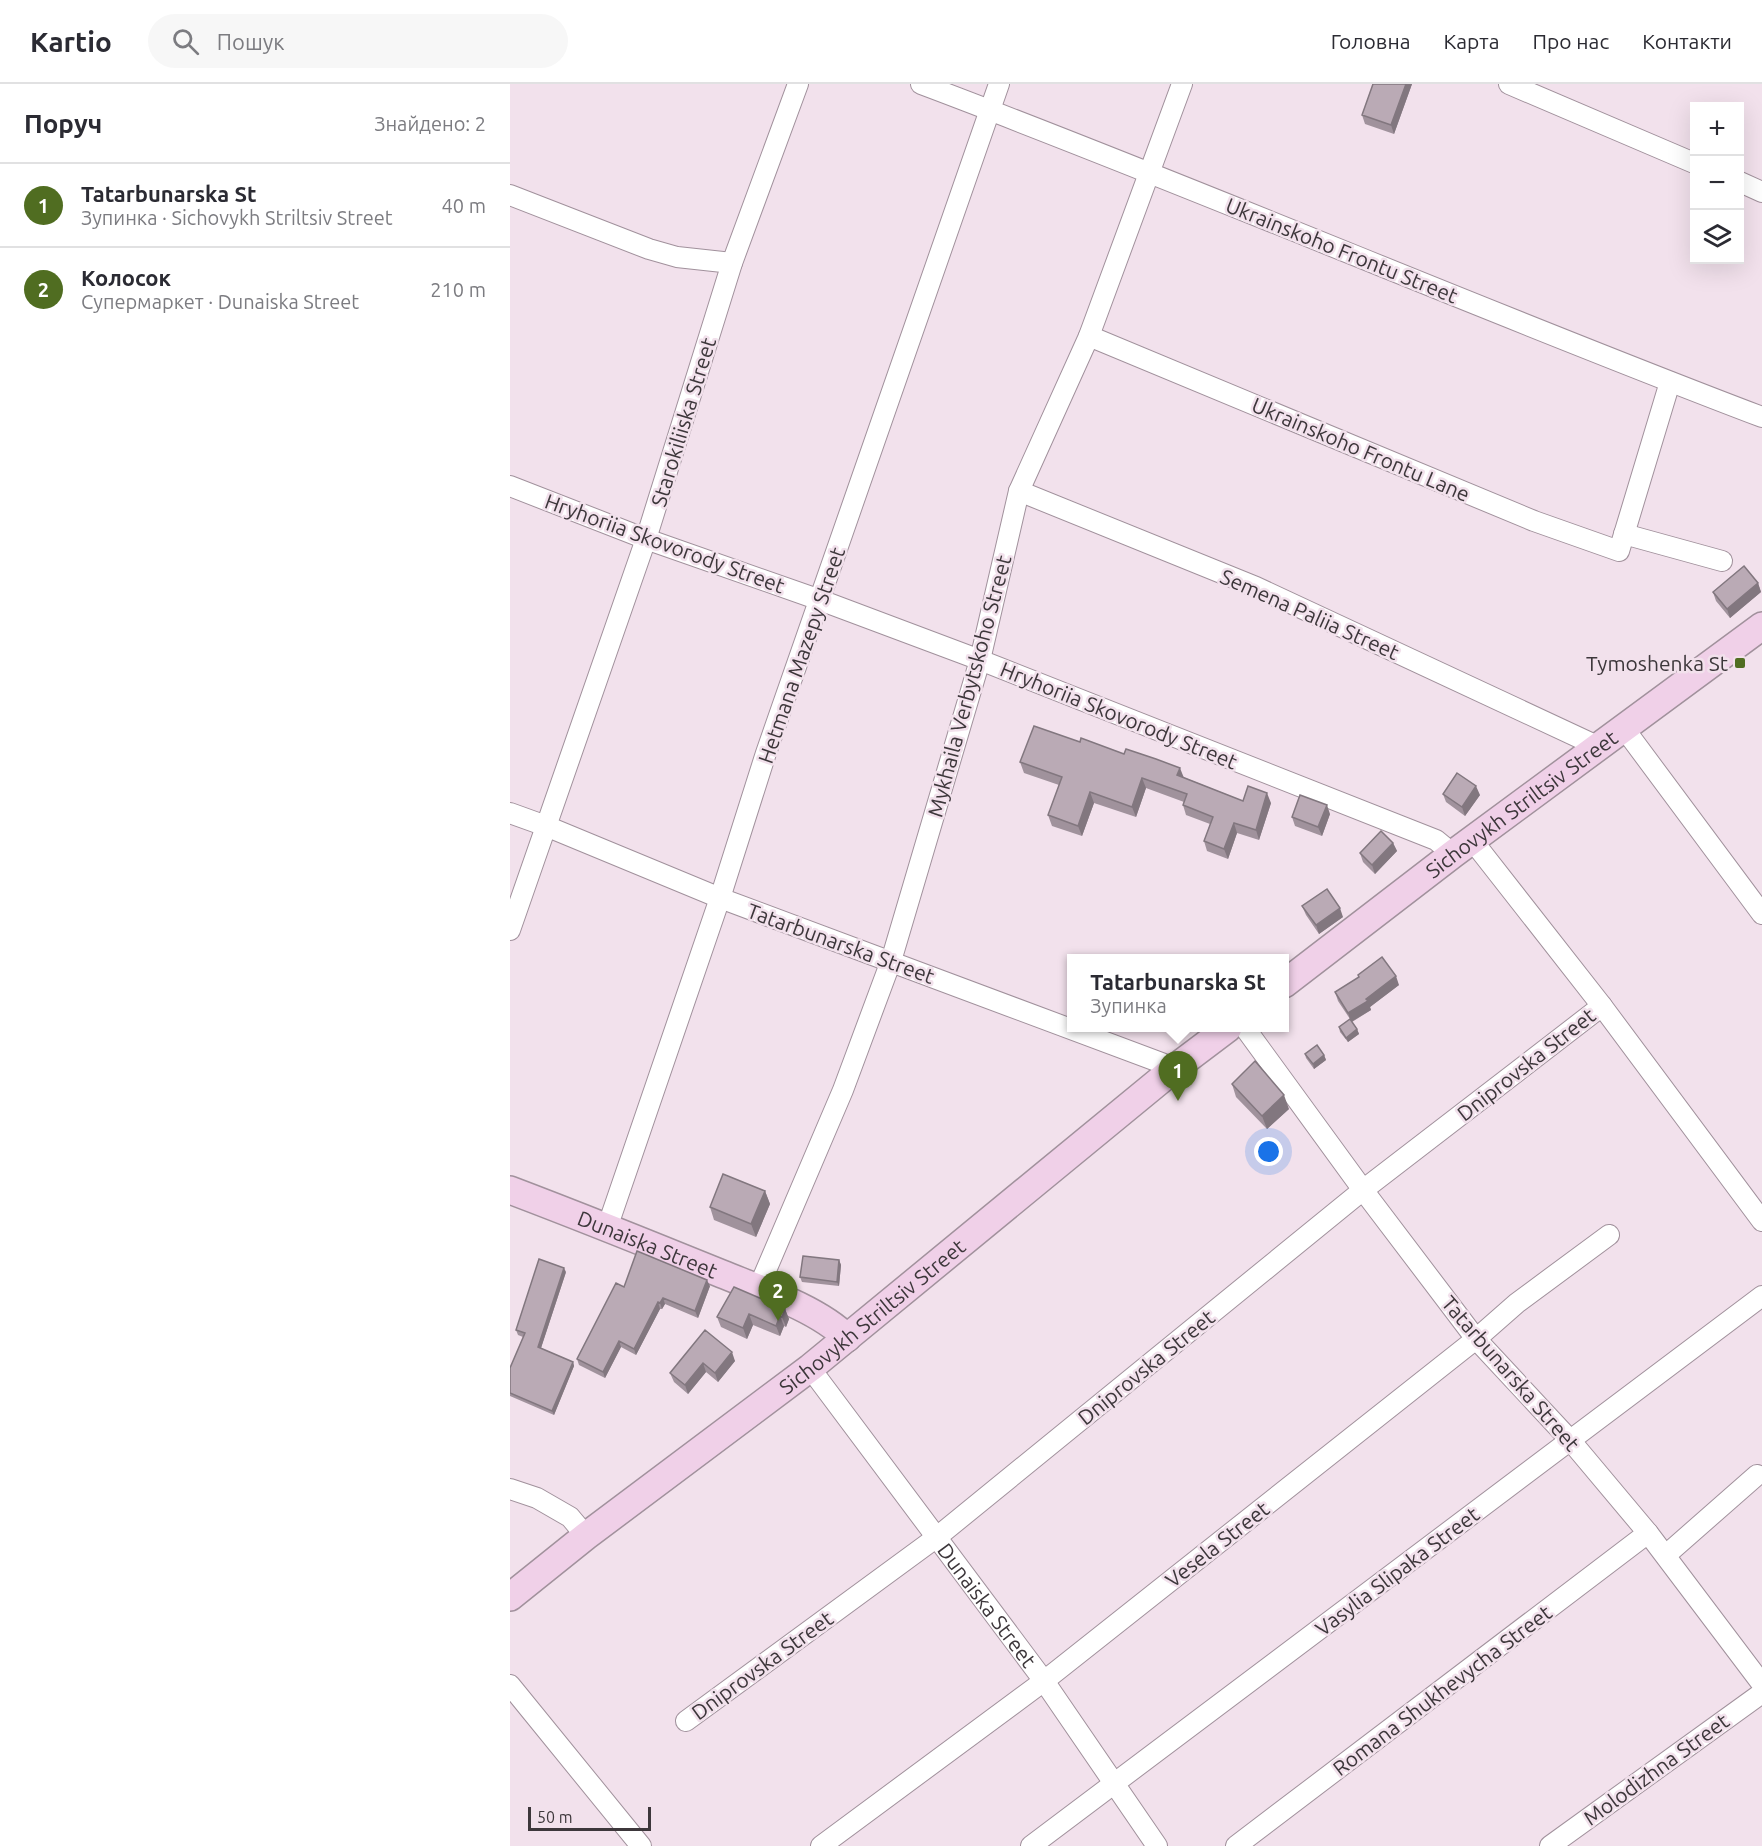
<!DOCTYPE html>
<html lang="uk">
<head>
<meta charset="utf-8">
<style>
  body { margin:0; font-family:Ubuntu,sans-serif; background:#f7f7f7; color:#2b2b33 }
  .controls { position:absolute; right:18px; top:18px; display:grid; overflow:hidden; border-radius:0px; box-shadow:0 6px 24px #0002 }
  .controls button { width:54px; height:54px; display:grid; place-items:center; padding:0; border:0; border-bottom:2px solid #e1e1e2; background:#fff; color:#2b2b33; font:30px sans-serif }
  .scale { position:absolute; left:18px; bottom:15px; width:123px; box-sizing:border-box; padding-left:6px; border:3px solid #3d373b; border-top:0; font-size:16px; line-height:21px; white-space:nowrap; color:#3d373b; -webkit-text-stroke:4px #f2e1ec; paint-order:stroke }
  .you { position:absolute; left:759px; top:1068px; width:21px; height:21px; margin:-15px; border:4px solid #fff; border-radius:50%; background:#1a73e8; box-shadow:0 0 0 9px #1a73e833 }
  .badge { display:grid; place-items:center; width:39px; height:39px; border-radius:50%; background:#506d21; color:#fff; font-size:20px; font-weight:700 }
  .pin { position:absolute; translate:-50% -50px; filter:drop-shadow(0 2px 3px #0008) }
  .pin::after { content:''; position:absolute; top:32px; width:21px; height:18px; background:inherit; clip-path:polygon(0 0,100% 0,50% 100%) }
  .popup { position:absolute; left:557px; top:870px; width:222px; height:78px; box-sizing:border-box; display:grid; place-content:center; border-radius:0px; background:#fff; filter:drop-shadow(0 2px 4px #0005); font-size:20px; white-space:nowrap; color:#7c7c81 }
  .popup b { font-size:22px; color:#2b2b33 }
  .popup::after { content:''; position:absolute; left:50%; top:100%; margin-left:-12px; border:12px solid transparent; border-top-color:#fff }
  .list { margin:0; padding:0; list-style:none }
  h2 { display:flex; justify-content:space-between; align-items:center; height:78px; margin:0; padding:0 24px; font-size:26px }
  h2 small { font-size:20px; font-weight:400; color:#7c7c81 }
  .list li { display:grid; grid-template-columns:39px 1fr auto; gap:18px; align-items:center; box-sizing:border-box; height:84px; padding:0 24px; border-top:2px solid #e1e1e2 }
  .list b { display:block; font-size:22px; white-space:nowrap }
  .list p { margin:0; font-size:20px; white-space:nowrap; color:#7c7c81 }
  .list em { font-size:20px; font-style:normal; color:#7c7c81 }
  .icon { flex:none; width:33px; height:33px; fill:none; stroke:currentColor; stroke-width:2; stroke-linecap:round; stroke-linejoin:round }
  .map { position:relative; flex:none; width:1252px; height:1762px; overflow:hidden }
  header { display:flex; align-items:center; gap:36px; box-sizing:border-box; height:84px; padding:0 30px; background:#fff; border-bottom:2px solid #e1e1e2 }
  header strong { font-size:28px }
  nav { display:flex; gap:33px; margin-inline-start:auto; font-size:21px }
  .search { width:420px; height:54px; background:#f7f7f7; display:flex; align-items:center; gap:15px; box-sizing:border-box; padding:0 21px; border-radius:33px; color:#7c7c81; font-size:22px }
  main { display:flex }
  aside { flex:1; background:#fff }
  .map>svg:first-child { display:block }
</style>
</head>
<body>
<header>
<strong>Kartio</strong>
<div class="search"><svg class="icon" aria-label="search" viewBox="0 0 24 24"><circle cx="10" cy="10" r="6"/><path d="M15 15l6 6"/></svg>Пошук</div>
<nav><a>Головна</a><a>Карта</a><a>Про нас</a><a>Контакти</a></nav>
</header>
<main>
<aside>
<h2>Поруч<small>Знайдено: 2</small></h2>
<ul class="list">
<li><span class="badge">1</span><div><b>Tatarbunarska St</b><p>Зупинка · Sichovykh Striltsiv Street</p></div><em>40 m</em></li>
<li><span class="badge">2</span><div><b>Колосок</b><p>Супермаркет · Dunaiska Street</p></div><em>210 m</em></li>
</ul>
</aside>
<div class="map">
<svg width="1252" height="1762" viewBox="0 0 1252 1762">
  <rect width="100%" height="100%" fill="#f2e1ec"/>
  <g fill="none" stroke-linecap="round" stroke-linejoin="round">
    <g stroke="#a1919c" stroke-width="22">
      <g id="minor">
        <path d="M411,0C693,106 970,226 1252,333"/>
        <path d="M999,0L1184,79"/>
        <path d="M1230,98L1252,108"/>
        <path d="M0,111L139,165L167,173L222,179"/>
        <path d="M579,252L1024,437L1109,467L1160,298"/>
        <path d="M0,402L136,455L310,516L470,576L926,756L943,770"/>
        <path d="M509,407L746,503L1087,662"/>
        <path d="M1114,450L1212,477"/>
        <path d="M1113,643L1252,830"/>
        <path d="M0,729L36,742L210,814L665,984"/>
        <path d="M962,756L1092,922L1252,1137"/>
        <path d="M0,846L136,455L222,179L288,0"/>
        <path d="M735,944L853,1106L966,1255L1060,1356L1138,1449L1252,1600"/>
        <path d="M97,1144L210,814L256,669L489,0"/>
        <path d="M248,1205L333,1006L381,877L470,576L509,407L579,252L672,0"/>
        <path id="s1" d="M300,1284L534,1597L647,1762"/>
        <path d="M0,1405L27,1414L60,1433L76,1452"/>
        <path d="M1156,1471L1247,1391"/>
        <path d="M0,1601L131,1762"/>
        <path d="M176,1637L427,1453L853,1106L1092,922"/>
        <path d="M311,1762L534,1597L966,1255L1007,1219L1099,1151"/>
        <path d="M521,1762L1252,1212"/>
        <path d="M726,1762L1138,1449"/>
        <path d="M1040,1762L1252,1609"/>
      </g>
    </g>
    <g stroke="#a1919c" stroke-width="30">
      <g id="secondary">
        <path id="s2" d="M774,900L943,770L1252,542"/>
        <path id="s3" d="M0,1106C71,1133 141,1161 212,1190C249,1205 309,1225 337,1254"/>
        <path id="s4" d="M0,1513L76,1452L300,1284L665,984L718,944"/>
      </g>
    </g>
    <use href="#minor" stroke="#fff" stroke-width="20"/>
    <use href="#secondary" stroke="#f0d0e8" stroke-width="27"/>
  </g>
  <path fill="#a0929c" d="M863,0H902L884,50L855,40L852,31Z
    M1248,499L1251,508L1220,534L1206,517L1203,508Z
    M570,658L673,693L733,717L761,719L749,756L727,749L718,775L697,767L694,757L700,740L676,731L673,721L674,718L636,704L626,733L584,719L572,752L542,742L538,731L549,701L514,689L510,678Z
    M933,710L970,711L955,732L936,718Z
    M820,730L812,752L785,742L782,733Z
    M883,759L887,767L865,790L853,778L850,769Z
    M792,822L833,833L809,850L796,831Z
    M848,891L889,901L860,923L861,926L842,938L847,945L849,950L838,958L830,948L829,943L840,935L828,917L825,908L848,894Z
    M795,970L814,971L816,976L804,985L796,974Z
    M722,1000L779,1025L757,1045L726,1013Z
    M255,1107L260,1120L246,1153L204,1136L200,1123Z
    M329,1176L331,1181L329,1202L292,1198L290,1193Z
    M56,1188L31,1264L63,1278L64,1282L44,1331L0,1312V1284L13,1253L8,1251L6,1246Z
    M200,1202L188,1234L155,1220L152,1225H150L126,1271L111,1263L95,1294L69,1281L67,1275L114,1203Z
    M275,1225L279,1235L276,1243L274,1242L270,1252L243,1241L237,1255L211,1243L207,1233Z
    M195,1246L225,1277L208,1298L196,1288L178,1310L164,1298L160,1289Z"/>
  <path fill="#82777f" d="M896,0H902L884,50L881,41Z
    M1248,499L1251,508L1220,534L1217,525Z
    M670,684L674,694L667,691Z
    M632,694L636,704L626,733L622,723Z
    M966,702L970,711L955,732L952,723Z
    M580,708L584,719L572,752L568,742Z
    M757,709L761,719L749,756L746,746Z
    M817,721L820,730L812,752L808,743Z
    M724,739L727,749L718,775L714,765Z
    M883,759L887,767L865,790L862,781Z
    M830,824L833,833L809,850L806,841Z
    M886,892L889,901L860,923L861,926L841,938L838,929Z
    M847,945L849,950L838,958L836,954Z
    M814,971L816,976L804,985L803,980Z
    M774,1011L779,1025L757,1045L752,1032Z
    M255,1107L260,1120L246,1153L241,1140Z
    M329,1176L331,1181L329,1202L327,1198Z
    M54,1184L56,1188L30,1267L28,1263Z
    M197,1196L200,1202L188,1234L185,1227Z
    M153,1214L155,1220L152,1225L150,1219Z
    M148,1218L150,1225L126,1271L124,1265Z
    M275,1225L279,1235L276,1243L272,1233Z
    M239,1230L243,1241L237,1255L233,1244Z
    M270,1232L274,1242L270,1252L266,1242Z
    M109,1257L111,1263L95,1294L93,1288Z
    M222,1268L225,1277L208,1298L205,1289Z
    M63,1278L64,1282L44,1331L42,1327Z
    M193,1279L196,1288L178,1310L175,1301Z"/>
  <path fill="#baaab5" stroke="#82777f" stroke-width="1.5" d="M863,0H896L881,41L852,31Z
    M1234,482L1248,499L1217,525L1203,508Z
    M524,642L570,658L571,654L614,670L616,665L646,675L670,684L667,691L733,717L738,702L757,709L746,746L724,739L714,765L694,757L703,733L673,721L677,710L632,694L622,723L580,708L568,742L538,731L552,693L510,678Z
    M947,689L966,702L952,723L933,710Z
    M790,711L817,721L808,743L782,733Z
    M871,747L883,759L862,781L850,769Z
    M817,805L830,824L806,841L792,822Z
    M872,873L886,892L856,915L858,917L838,929L825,908L849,893L848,891Z
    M840,935L847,945L836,954L829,943Z
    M807,961L814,971L803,980L795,970Z
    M745,977L774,1011L752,1032L722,1000Z
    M213,1090L255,1107L241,1140L200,1123Z
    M127,1167L197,1196L185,1227L153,1214L150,1219L148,1218L124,1265L109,1257L93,1288L67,1275L106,1199L114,1203Z
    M293,1172L329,1176L327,1198L290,1193Z
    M29,1175L54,1184L28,1263L63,1278L42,1327L0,1309V1284L15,1249L6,1246Z
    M224,1203L275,1225L272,1233L270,1232L266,1242L239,1230L233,1244L207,1233Z
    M195,1246L222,1268L205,1289L193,1279L175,1301L160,1289Z"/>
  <rect fill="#506d21" stroke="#f2e1ec" stroke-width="2" x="1224" y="573" width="12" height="12" rx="3"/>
  <g text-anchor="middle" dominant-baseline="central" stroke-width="5" stroke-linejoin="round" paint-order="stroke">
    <g font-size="21" fill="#3d373b" stroke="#f2e1ec">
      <text transform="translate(832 166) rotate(22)">Ukrainskoho Frontu Street</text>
      <text transform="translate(173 338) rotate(-73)">Starokiliiska Street</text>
      <text transform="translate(851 365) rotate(23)">Ukrainskoho Frontu Lane</text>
      <text transform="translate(155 459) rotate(20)">Hryhoriia Skovorody Street</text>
      <text transform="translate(800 530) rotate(24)">Semena Paliia Street</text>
      <text transform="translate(291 571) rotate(-71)">Hetmana Mazepy Street</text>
      <text transform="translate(459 602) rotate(-75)">Mykhaila Verbytskoho Street</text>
      <text transform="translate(609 631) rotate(22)">Hryhoriia Skovorody Street</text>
      <text stroke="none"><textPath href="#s2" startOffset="298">Sichovykh Striltsiv Street</textPath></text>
      <text transform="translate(331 859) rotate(20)">Tatarbunarska Street</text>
      <text transform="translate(1016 980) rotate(-38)">Dniprovska Street</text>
      <text stroke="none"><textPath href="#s3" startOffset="148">Dunaiska Street</textPath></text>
      <text stroke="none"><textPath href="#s4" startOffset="458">Sichovykh Striltsiv Street</textPath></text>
      <text transform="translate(636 1283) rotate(-39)">Dniprovska Street</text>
      <text transform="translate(1001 1289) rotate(49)">Tatarbunarska Street</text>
      <text transform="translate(707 1460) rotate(-38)">Vesela Street</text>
      <text transform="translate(887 1487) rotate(-37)">Vasylia Slipaka Street</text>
      <text stroke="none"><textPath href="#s1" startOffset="296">Dunaiska Street</textPath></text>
      <text transform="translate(252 1581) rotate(-36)">Dniprovska Street</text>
      <text transform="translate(932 1606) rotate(-37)">Romana Shukhevycha Street</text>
      <text transform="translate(1146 1685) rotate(-36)">Molodizhna Street</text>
    </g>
    <g font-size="21" fill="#3d373b" stroke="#f2e1ec" text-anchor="end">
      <text x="1218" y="579">Tymoshenka St</text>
    </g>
  </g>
</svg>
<div class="controls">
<button>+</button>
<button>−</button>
<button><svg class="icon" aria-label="layers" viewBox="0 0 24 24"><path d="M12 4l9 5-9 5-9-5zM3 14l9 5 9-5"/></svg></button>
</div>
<div class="scale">50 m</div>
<div class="you"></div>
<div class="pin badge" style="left:668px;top:1017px">1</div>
<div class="popup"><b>Tatarbunarska St</b>Зупинка</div>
<div class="pin badge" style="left:268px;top:1237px">2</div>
</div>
</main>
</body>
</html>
